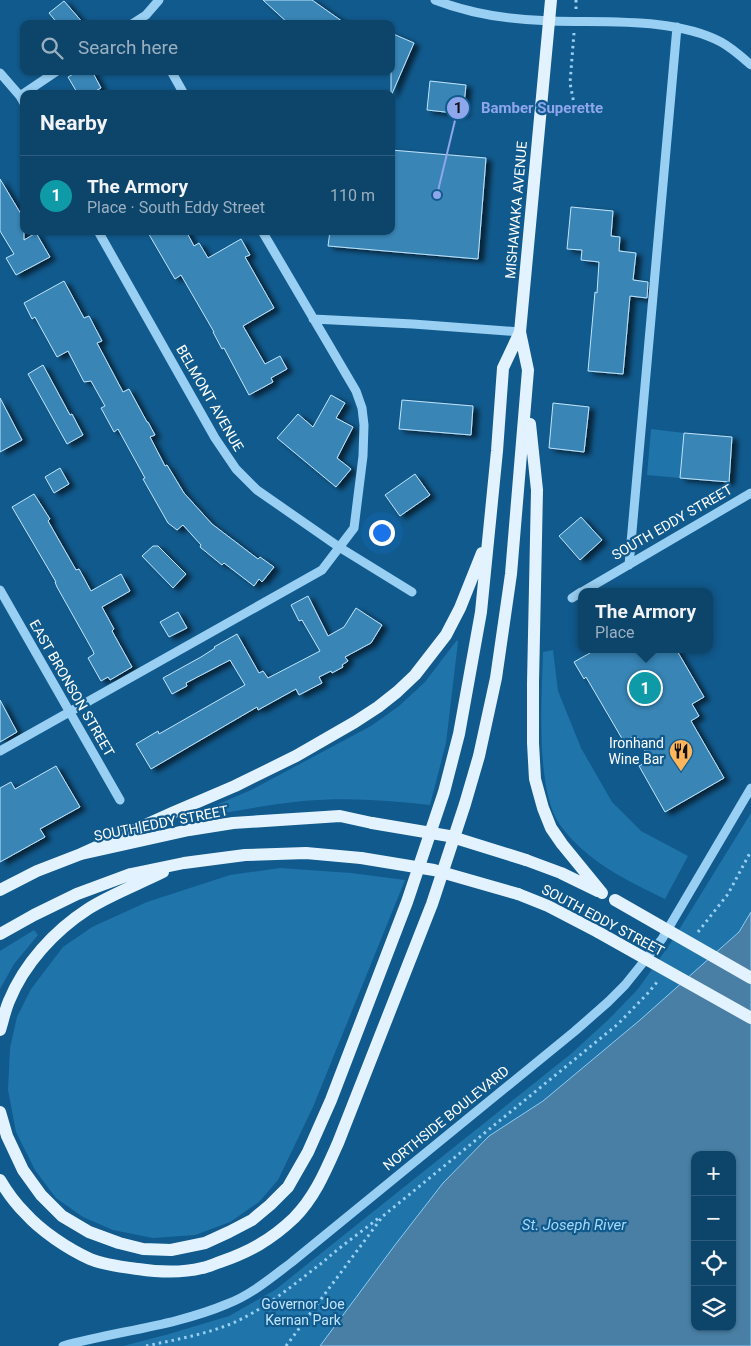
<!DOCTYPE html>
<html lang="en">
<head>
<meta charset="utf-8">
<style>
  body { margin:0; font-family:Roboto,sans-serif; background:#1b4e72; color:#f1f3f6 }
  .controls { position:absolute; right:15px; bottom:15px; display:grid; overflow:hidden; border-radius:10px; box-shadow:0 1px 4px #0004 }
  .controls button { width:45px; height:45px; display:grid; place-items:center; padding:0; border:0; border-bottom:1px solid #2d5c7e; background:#0d446a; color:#f1f3f6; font:25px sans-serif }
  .you { position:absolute; left:381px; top:532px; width:18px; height:18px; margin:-12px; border:4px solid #fff; border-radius:50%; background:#1a73e8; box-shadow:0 0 0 8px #1a73e833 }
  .badge { display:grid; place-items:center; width:32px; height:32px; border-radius:50%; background:#ffb559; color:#fff; font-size:16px; font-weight:700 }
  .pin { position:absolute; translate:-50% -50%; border:2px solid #fff; box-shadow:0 1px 5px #0006 }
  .popup { position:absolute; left:578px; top:588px; width:135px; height:65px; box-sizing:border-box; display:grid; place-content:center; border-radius:10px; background:#0d446a; filter:drop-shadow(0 1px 4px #0005); font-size:16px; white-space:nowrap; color:#9ab0c1 }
  .popup b { font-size:19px; color:#f1f3f6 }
  .popup::after { content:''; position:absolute; left:50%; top:100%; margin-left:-10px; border:10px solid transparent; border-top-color:#0d446a }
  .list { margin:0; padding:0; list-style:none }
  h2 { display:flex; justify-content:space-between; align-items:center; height:65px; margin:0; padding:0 20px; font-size:21px }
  h2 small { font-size:16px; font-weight:400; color:#9ab0c1 }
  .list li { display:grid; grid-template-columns:32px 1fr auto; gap:15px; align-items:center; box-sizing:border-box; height:80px; padding:0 20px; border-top:1px solid #2d5c7e }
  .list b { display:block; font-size:19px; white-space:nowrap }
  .list p { margin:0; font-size:16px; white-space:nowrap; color:#9ab0c1 }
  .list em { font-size:16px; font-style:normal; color:#9ab0c1 }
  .icon { flex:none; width:28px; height:28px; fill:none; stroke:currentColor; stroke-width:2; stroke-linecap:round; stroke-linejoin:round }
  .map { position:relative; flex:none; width:751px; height:1346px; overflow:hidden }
  .search { position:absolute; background:#0d446a; box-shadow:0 1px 4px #0004; left:20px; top:20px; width:375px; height:55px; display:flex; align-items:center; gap:12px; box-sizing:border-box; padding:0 18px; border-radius:10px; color:#9ab0c1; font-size:19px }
  .panel { position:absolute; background:#0d446a; box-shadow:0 1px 4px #0004; left:20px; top:90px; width:375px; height:145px; border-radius:10px }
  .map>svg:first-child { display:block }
</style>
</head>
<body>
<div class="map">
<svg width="751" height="1346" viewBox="0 0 751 1346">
  <defs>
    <filter id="shadow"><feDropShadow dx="5.5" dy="3" stdDeviation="2.5" flood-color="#0009"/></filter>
  </defs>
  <rect width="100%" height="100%" fill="#115a8d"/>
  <path fill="#1f74aa" d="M651,429L684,433L680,478L647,475Z
    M457,640L458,642L446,743L430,805C388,800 345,797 303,801C274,804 246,809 218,814L214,806L251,790L371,726L399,706L425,682Z
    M553,650L558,691L581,748L612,802L641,831L688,856L665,899C626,880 586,861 560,825C535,790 542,696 543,652Z
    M751,813V912L739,932L640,1020L543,1101L489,1136L443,1183L395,1245L320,1346H123L169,1334L229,1316L275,1290L572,1053L609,1019L638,989L672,941Z
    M280,868L351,873L405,880L313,1107L278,1180L259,1202L230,1222L195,1235L153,1238L113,1230L83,1217L56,1198L35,1170L16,1132L8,1090L10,1048L17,1017L31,989L63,947L92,927L147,902L230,875Z
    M34,930L38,935L14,964L0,989V951Z"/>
  <path fill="#497fa4" stroke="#8acdf5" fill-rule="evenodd" d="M751,912V1346H320L395,1245L443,1183L489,1136L543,1101L640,1020L739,932ZM695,1155H732V1327H695Z"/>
  <path fill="#3985b6" stroke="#c0e5fd" filter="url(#shadow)" d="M263,0H312L346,24H289Z
    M64,1L84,24H58L49,13Z
    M391,33L414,43L391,96Z
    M79,71H92L101,88L90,94H78L68,77Z
    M430,81L466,85L463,114L427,110Z
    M391,150L486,158L478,259L328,246L330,231H391Z
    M0,179L24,219V240L36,233L50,257L16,275L6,258L14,254L0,231Z
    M571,207L613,211L611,236L620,237L619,251L636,253L633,280L648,282L647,298L630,296L623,374L588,371L595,292L597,293L599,262L581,260L582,250L567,249Z
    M147,231H186L194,246L199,243L208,258L241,239L250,255L245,257L274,308L243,326L265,364L280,356L287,369L271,378L273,382L249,395L224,348L222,349L213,332H214L181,275L175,279Z
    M64,281L84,318L89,316L102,341L97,343L123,392L129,389L147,422H148L155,435L150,437L165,466L167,465L184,493L212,524L258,559L260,557L274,567L262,582L259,579L254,586L224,563L222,565L200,547L201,545L183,525L177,530L168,523L143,479L145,478L118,429L114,432L101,408L105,406L91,381L84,382L68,351L57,357L35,317L32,319L24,303Z
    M43,365L70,415L72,414L83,435L67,444L28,374Z
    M331,395L345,403L336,418L353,427L337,458L351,469L336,487L277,438L298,414L313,427Z
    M0,398L22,440L0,452Z
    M402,400L473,406L471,435L399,429Z
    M553,403L589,407L584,452L549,448Z
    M684,433L732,437L729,482L680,478Z
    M60,468L69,484L54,493L45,477Z
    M415,474L430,495L400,516L385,495Z
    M34,494L50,519L48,521L76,570L79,569L91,591L121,574L130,591L102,607L114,629L112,631L132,667L110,680L108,677L101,681L88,658L94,654L93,651L57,587L55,582H56L12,507Z
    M581,517L602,540L580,560L559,536Z
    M153,546H158L186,574L173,588L142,556Z
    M308,596L328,636L344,627L356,608L382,625L371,643L345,657L348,661L342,665L343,667L332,673L331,671L319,677L322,683L299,695L296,689L258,710L257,707L151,769L136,744L158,731L159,734L245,685L230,660L186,683L187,686L172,694L163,678L201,657L215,648L214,647L237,634L259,673L263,671L268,678L320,651L302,620L299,621L291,605Z
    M178,612L187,628L169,637L160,622Z
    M597,649H676L704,697L692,704L699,716L691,721L724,778L665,812L639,766L650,760L636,735L624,742L586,677L584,679L574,662Z
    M0,700L17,732L0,742Z
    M56,766L80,807L40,829L45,837L0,862V788L11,782L15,789Z"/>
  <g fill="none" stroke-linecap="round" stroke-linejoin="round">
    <path stroke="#99cff2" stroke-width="3" stroke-dasharray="2.5 4" stroke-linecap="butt" d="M576,9V0
      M574,33L570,83L576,114
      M698,932L728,894L751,851
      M146,1346C174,1340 202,1335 228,1325C263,1311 293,1285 323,1262C341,1246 361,1232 380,1217
      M286,1346L383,1216L618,1024L648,993L658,981"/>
    <path stroke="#99cff2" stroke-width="9" d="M435,0C471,14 513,20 551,21C604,23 674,17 721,42C732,48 742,57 751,65
      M132,24L146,15L159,0
      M171,71L184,94
      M0,73L20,96L24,103
      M20,96L57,71
      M98,231L215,438L236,469L257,490L339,547L412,592
      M313,319L413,324L520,332
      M629,565L677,27
      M0,590L120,800
      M582,592L751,493
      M572,598L581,592
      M0,751L322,570L354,528L363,456L364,425L362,408L356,391L262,231
      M63,1346C117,1331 175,1326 227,1304C251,1295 272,1277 292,1262L575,1031L608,1002L625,985L662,939L751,788"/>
    <path stroke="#e3f2ff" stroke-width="12" d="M530,424L537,490L533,683V743L535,779L543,808L551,828L562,844L602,893
      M81,854L172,813L235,786L296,756L355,722L378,707L397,692L415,675L446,635L460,608L482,553
      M526,860L561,873L598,891
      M0,890L37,871L81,854L189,830L233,823L340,816L372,823
      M518,894L548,906L598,932
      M0,934L34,915L77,894L131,874L184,863L245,855L306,853L361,858
      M0,1030C3,1021 5,1010 9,1001C24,964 54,931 88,909C110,895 139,884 163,872
      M0,1112L7,1136L23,1170L41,1195L62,1216L89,1232L119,1243L143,1249L171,1250L205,1243L229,1232L252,1220L270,1205L288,1187L308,1152L331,1100L407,902L444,792L459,734L481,612L497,451L503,368L520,332
      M0,1180C7,1192 15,1203 25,1213C41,1231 68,1249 90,1259C104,1265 122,1267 138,1269C158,1272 182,1273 202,1268C208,1267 214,1264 220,1262C249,1252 271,1240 294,1218C315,1197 326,1170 338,1143L432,904L465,804L479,756L496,678L511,574L528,370L520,332L551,0"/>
    <path stroke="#e3f2ff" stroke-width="12" d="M372,823L449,836L526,860
      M361,858L434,870L518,894
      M615,900L751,978
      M598,932L751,1018"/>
  </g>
  <defs>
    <g id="restaurant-pin" transform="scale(1.25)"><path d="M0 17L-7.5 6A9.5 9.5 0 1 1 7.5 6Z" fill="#ffb559" stroke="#115a8d"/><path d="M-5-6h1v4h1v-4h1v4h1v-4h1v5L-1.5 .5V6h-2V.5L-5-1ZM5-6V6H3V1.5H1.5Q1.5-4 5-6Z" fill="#111"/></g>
  </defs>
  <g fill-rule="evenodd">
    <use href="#restaurant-pin" x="681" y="751"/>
  </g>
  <g text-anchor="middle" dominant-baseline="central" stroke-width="4.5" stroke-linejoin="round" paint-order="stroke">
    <g font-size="14" fill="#fff" stroke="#115a8d">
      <text transform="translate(516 210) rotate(-85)">MISHAWAKA AVENUE</text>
      <text transform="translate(210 398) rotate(60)">BELMONT AVENUE</text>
      <text transform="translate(672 522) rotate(-30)">SOUTH EDDY STREET</text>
      <text transform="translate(72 688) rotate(60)">EAST BRONSON STREET</text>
      <text transform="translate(161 823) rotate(-11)">SOUTH EDDY STREET</text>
      <text transform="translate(603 920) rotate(28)">SOUTH EDDY STREET</text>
      <text transform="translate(446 1118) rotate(-39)">NORTHSIDE BOULEVARD</text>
    </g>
    <g font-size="14" fill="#fff" stroke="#115a8d" text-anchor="end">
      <text x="664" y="743">Ironhand<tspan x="664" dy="16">Wine Bar</tspan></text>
    </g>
    <g font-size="14" fill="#c0e5fd" stroke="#115a8d">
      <text x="303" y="1304">Governor Joe<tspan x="303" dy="16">Kernan Park</tspan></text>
    </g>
    <g font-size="15" font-style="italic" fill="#a4d8f9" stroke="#115a8d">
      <text x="574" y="1225">St. Joseph River</text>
    </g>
  </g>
  <path fill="none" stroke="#8ea6ec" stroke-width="2" d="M437 195L458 108"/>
  <g fill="#8ea6ec" stroke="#115a8d" stroke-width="2">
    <circle cx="437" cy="195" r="5"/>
    <circle cx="458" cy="108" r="12"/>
  </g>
  <g font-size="15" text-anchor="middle" font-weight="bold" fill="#111">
    <text x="458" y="113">1</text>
  </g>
  <g font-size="15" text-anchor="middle" font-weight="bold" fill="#8ea6ec" stroke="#115a8d" stroke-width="4.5" stroke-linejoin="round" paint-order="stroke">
    <text x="542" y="113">Bamber Superette</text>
  </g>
</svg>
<div class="controls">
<button>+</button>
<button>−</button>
<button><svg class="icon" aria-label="locate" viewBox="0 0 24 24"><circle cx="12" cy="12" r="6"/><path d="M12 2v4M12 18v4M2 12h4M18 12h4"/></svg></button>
<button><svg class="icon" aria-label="layers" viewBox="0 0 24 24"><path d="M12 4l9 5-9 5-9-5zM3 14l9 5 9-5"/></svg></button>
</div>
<div class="you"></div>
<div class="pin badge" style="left:645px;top:688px;background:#0f9aa8">1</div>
<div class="popup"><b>The Armory</b>Place</div>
<div class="search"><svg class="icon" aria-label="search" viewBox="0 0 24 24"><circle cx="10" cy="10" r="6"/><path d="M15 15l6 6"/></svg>Search here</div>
<section class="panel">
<h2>Nearby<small></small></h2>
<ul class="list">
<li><span class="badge" style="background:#0f9aa8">1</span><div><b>The Armory</b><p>Place · South Eddy Street</p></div><em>110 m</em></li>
</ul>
</section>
</div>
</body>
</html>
